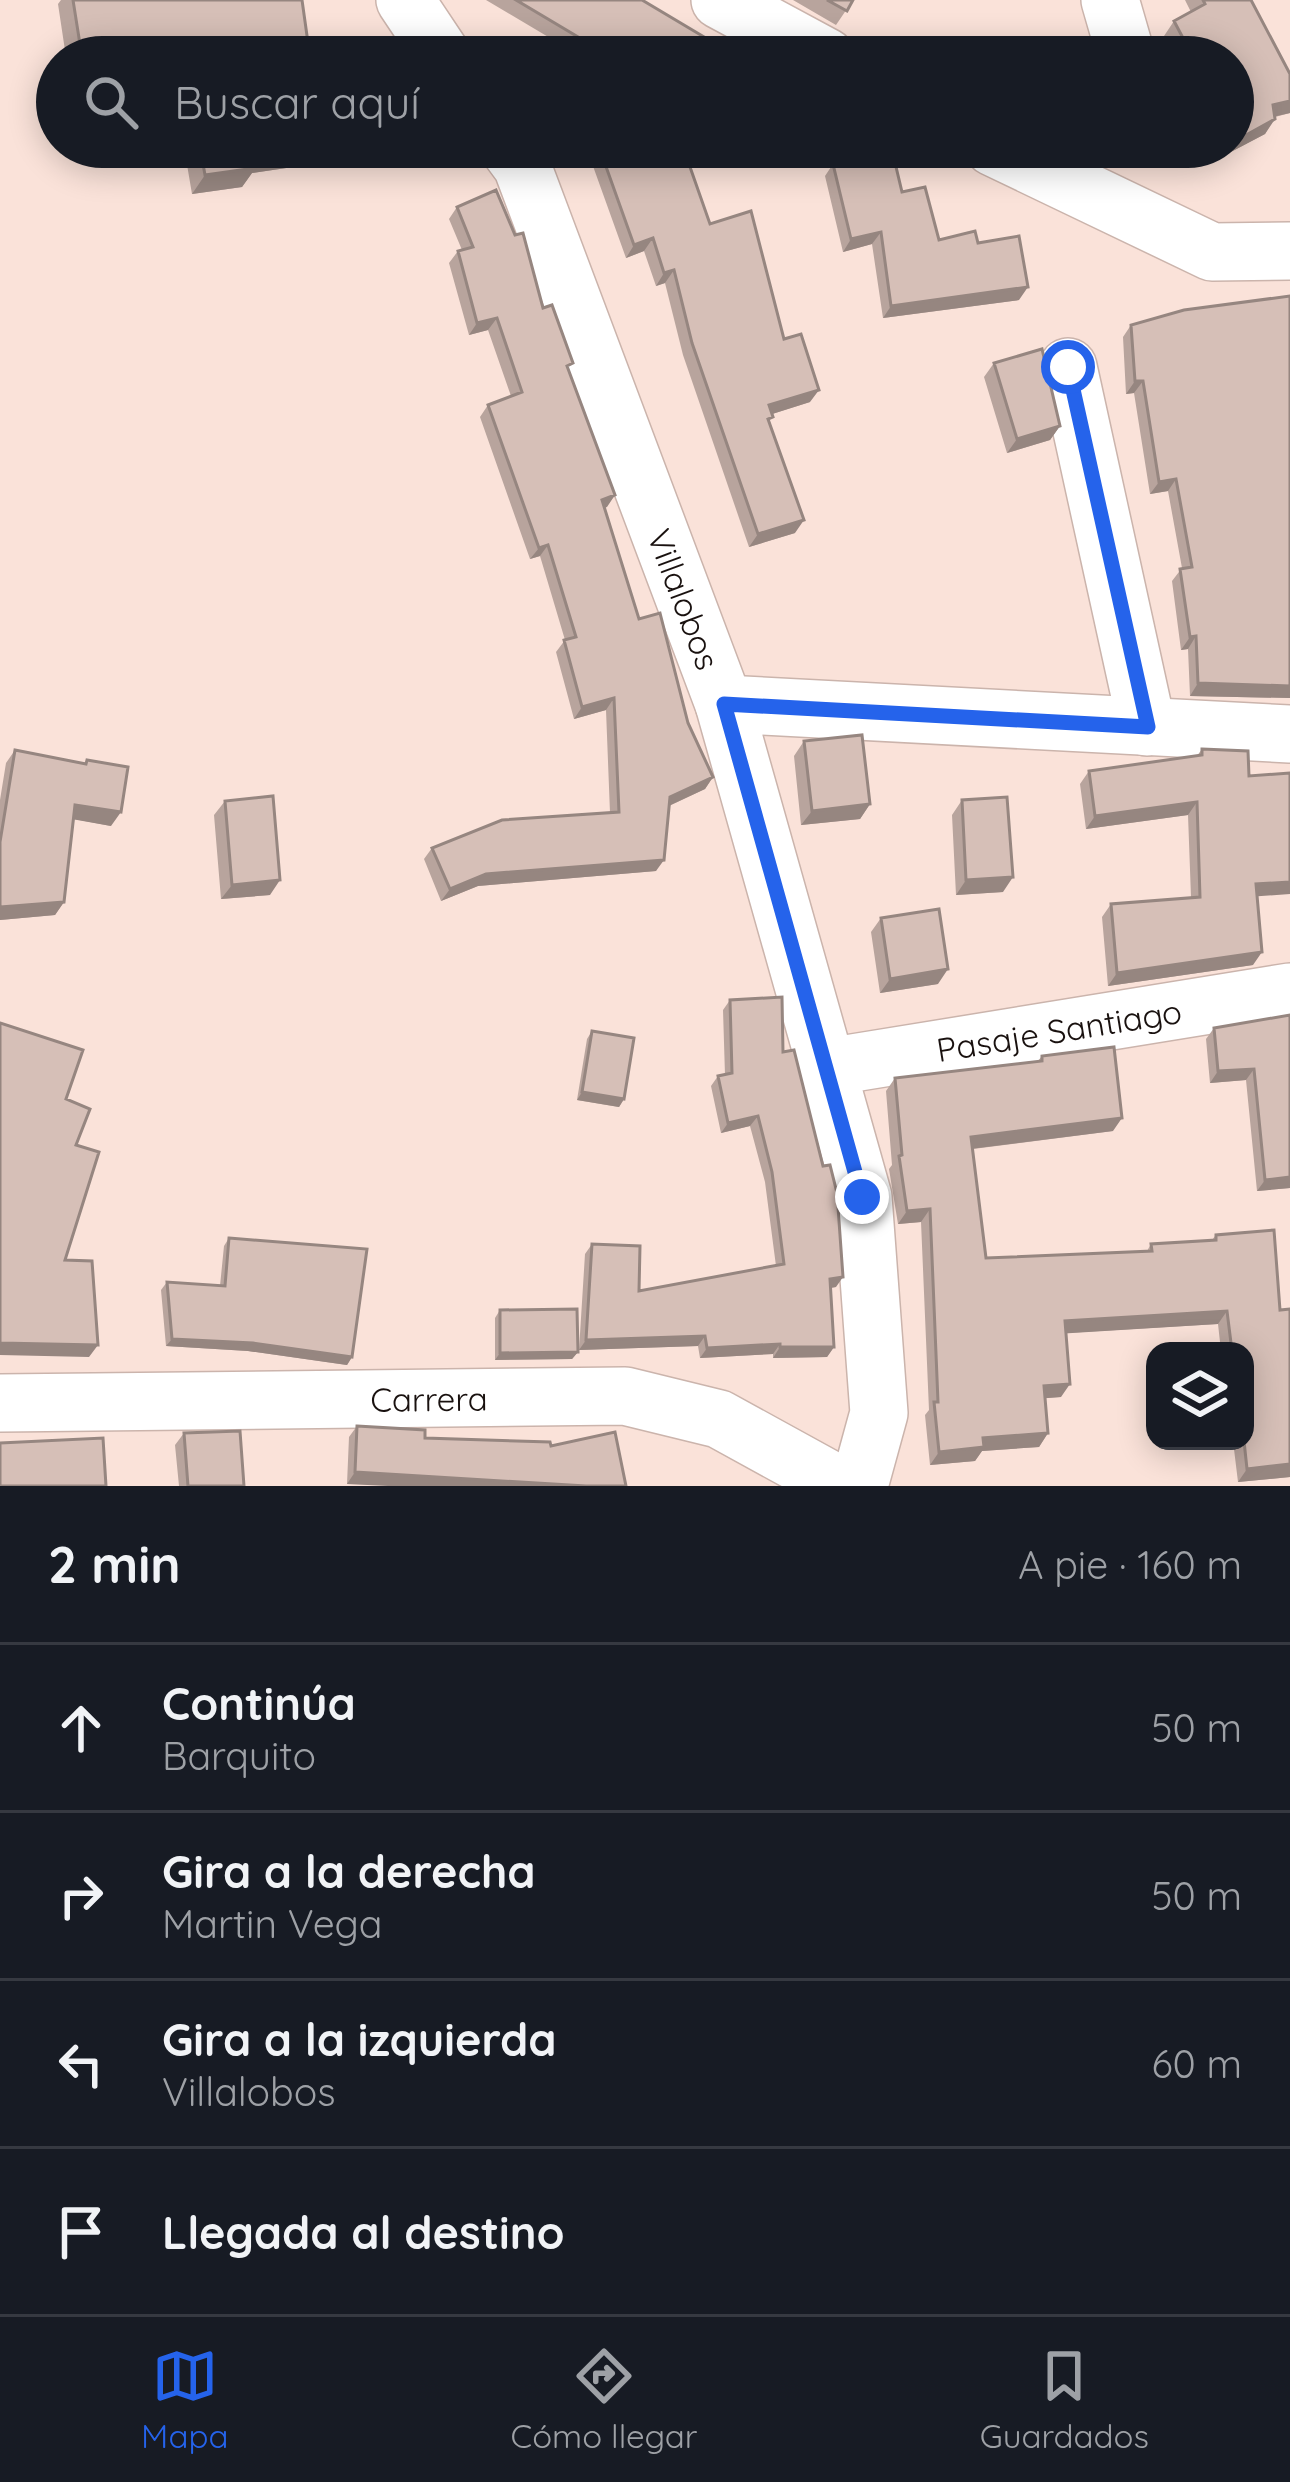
<!DOCTYPE html>
<html lang="es">
<head>
<meta charset="utf-8">
<style>
  body { margin:0; font-family:Quicksand,sans-serif; background:#242831; color:#f1f3f6 }
  .controls { position:absolute; right:36px; bottom:36px; display:grid; overflow:hidden; border-radius:24px; box-shadow:0 6px 30px #0003 }
  .controls button { width:108px; height:108px; display:grid; place-items:center; padding:0; border:0; border-bottom:3px solid #363941; background:#171b24; color:#f1f3f6; font:60px sans-serif }
  .stop { position:absolute; width:36px; height:36px; margin:-27px; border:9px solid #2563eb; border-radius:50%; background:#fff }
  .stop.end { background:#2563eb; border-color:#fff; box-shadow:0 3px 12px #0008 }
  .list { margin:0; padding:0; list-style:none }
  h2 { display:flex; justify-content:space-between; align-items:center; height:156px; margin:0; padding:0 48px; font-size:51px }
  h2 small { font-size:39px; font-weight:400; color:#9ea1a6 }
  .list li { display:grid; grid-template-columns:78px 1fr auto; gap:36px; align-items:center; box-sizing:border-box; height:168px; padding:0 48px; border-top:3px solid #363941 }
  .list b { display:block; font-size:45px; white-space:nowrap }
  .list p { margin:0; font-size:39px; white-space:nowrap; color:#9ea1a6 }
  .list em { font-size:39px; font-style:normal; color:#9ea1a6 }
  .icon { flex:none; width:66px; height:66px; fill:none; stroke:currentColor; stroke-width:2; stroke-linecap:round; stroke-linejoin:round }
  .map { position:relative; flex:none; width:1290px; height:1486px; overflow:hidden }
  .search { position:absolute; background:#171b24; box-shadow:0 6px 30px #0003; left:36px; right:36px; top:36px; height:132px; display:flex; align-items:center; gap:30px; box-sizing:border-box; padding:0 42px; border-radius:66px; color:#9ea1a6; font-size:45px }
  .sheet { height:828px; background:#171b24 }
  nav { display:flex; justify-content:space-around; align-items:center; box-sizing:border-box; height:168px; border-top:3px solid #363941; background:#171b24; font-size:33px; color:#9ea1a6 }
  nav a { display:grid; justify-items:center; gap:6px }
  nav .on { color:#2563eb }
  .map>svg:first-child { display:block }
</style>
</head>
<body>
<div class="map">
<svg width="1290" height="1486" viewBox="0 0 1290 1486">
  <rect width="100%" height="100%" fill="#fae2d9"/>
  <g fill="none" stroke-linecap="round" stroke-linejoin="round">
    <g stroke="#cbb4ac" stroke-width="60">
      <g id="street">
        <path d="M405,0L443,57"/>
        <path d="M720,0L826,57"/>
        <path d="M1110,0L1123,45L1121,57"/>
        <path id="s1" d="M508,147L522,166L724,704L863,1197L879,1413L859,1486"/>
        <path d="M993,147L1212,252L1290,251"/>
        <path d="M1068,367L1147,727"/>
        <path d="M724,704L1290,734"/>
        <path id="s2" d="M828,1067L1290,992"/>
        <path id="s3" d="M0,1403L625,1396L719,1419L841,1486"/>
      </g>
    </g>
    <use href="#street" stroke="#fff" stroke-width="57"/>
  </g>
  <path fill="#b8a49d" d="M61,0H302L310,57H66L58,4Z
    M486,0H642L729,57H582Z
    M793,0H853L836,25Z
    M1185,0H1251L1290,74V113L1275,117L1265,134L1227,154L1223,147H1233V57H1175L1164,36L1174,21L1191,12Z
    M184,147H368L361,157L252,173L242,187L192,194Z
    M558,147H683L710,224L784,339L810,402L772,414L769,422L795,533L749,547L683,355L665,283L656,286L644,251L626,258L589,155L566,159Z
    M833,164L902,192L939,240L978,243L1019,300L883,318L872,244L843,252L825,176Z
    M457,207L543,308L569,370L615,495L605,508L639,619L713,777L705,789L669,806L656,871L478,886L441,901L424,859L432,848L610,813L606,710L574,719L556,652L565,640L540,556L530,559L480,417L488,405L511,396L488,330L469,335L449,263L458,251L462,250L449,219Z
    M1290,296V698L1190,696L1188,649L1181,650L1172,581L1182,568L1168,491L1150,494L1134,393L1126,394L1123,337L1131,325Z
    M994,363L1060,426L1050,440L1007,453L984,377Z
    M804,741L870,804L860,819L801,825L794,756Z
    M1202,749L1257,896L1253,965L1108,986L1102,917L1111,904L1191,897L1188,815L1086,829L1080,784L1089,771L1197,756Z
    M15,750L84,764L87,760L111,826L74,819L64,902L55,915L0,920V800L6,763Z
    M962,800L1003,892L956,895L952,815Z
    M225,801L270,895L221,899L214,815Z
    M881,918L938,984L880,993L871,932Z
    M730,1000L783,1052L836,1287L830,1288L834,1347L827,1357L773,1358V1354L700,1358L698,1346L579,1350L585,1254L592,1244L639,1291L776,1266L765,1182L750,1126L721,1133L711,1086L718,1076L725,1075L723,1010Z
    M1290,1015V1188L1257,1191L1246,1080L1210,1083L1206,1039L1214,1028Z
    M592,1031L624,1099L619,1107L577,1100L587,1039Z
    M1042,1056L1113,1131L973,1149L986,1258L1147,1251L1151,1244L1211,1241L1216,1235L1280,1310L1290,1309V1477L1238,1482L1233,1441H1245V1351H1221L1218,1324L1066,1333L1061,1397L1045,1398L1048,1433L1039,1447L982,1451L975,1461L930,1465L925,1415L929,1410L921,1222L898,1224L889,1169L892,1165L886,1091L895,1078L1038,1061Z
    M229,1238L352,1357L347,1365L248,1351L166,1346L161,1290L167,1282L220,1286L224,1246Z
    M500,1310L578,1352L572,1359L495,1360V1318Z
    M357,1426L425,1438L551,1446L626,1486L347,1484L349,1437Z
    M184,1433L244,1486H179L175,1445Z"/>
  <path fill="#968680" d="M1290,101V113L1263,119L1273,105Z
    M1275,119L1265,134L1227,154L1237,140Z
    M83,147H112L80,152Z
    M314,147H368L361,157L252,173L242,187L192,194L205,175L253,156Z
    M574,147H595L589,155L566,159Z
    M881,232L872,244L843,252L851,239Z
    M653,238L644,251L626,258L634,245Z
    M674,270L665,283L656,286L664,273Z
    M1028,287L1019,300L883,318L891,306Z
    M497,318L488,330L469,335L477,323Z
    M1135,381H1143L1134,393L1126,394Z
    M819,390L810,402L760,418L769,405Z
    M1060,426L1050,440L1007,453L1017,439Z
    M1176,479L1168,491L1150,494L1159,482Z
    M615,495L607,507L594,512L602,500Z
    M804,520L795,533L749,547L758,534Z
    M548,545L540,556L530,559L539,548Z
    M1196,636L1188,649L1181,650L1190,637Z
    M1198,683L1290,686V698L1190,696Z
    M614,698L606,710L574,719L582,707Z
    M713,777L705,789L662,809L670,797Z
    M1197,802L1188,815L1086,829L1095,816Z
    M870,804L860,819L801,825L812,811Z
    M75,805L121,812L111,826L66,818Z
    M664,860L656,871L478,886L441,901L450,889L486,874Z
    M1013,877L1003,892L956,895L966,880Z
    M280,880L270,895L221,899L232,885Z
    M1290,882V894L1247,897L1256,884Z
    M64,902L55,915L0,920V907Z
    M1262,952L1253,965L1108,986L1117,973Z
    M948,969L938,984L880,993L890,979Z
    M1254,1069L1246,1080L1210,1083L1218,1071Z
    M582,1092L624,1099L619,1107L577,1100Z
    M758,1116L750,1126L721,1133L728,1123Z
    M1122,1118L1113,1131L962,1150L971,1137Z
    M1290,1177V1188L1257,1191L1265,1180Z
    M930,1209L921,1222L898,1224L907,1211Z
    M843,1277L836,1287L823,1289L830,1279Z
    M1227,1311L1218,1324L1056,1334L1065,1321Z
    M705,1336L698,1346L579,1350L586,1340Z
    M172,1339L253,1343L352,1357L347,1365L248,1351L166,1346Z
    M0,1343L98,1345L89,1357L0,1355Z
    M780,1344L773,1354L700,1358L707,1348Z
    M780,1347H834L827,1357L773,1358Z
    M578,1352L572,1359L495,1360L500,1353Z
    M1070,1384L1061,1397L1035,1399L1044,1386Z
    M1048,1433L1039,1447L982,1451L975,1461L930,1465L939,1452L983,1438Z
    M1290,1464V1477L1238,1482L1247,1469Z
    M355,1472L586,1486H388L347,1484Z"/>
  <path fill="#d6bfb7" stroke="#968680" stroke-width="3" d="M73,0H302L310,57H82Z
    M516,0H642L731,53L729,57H589L600,50Z
    M827,0H853L847,11Z
    M1203,0H1251L1290,74V101L1273,105L1275,119L1237,140L1233,132V57H1193L1174,21L1205,4Z
    M200,147H314L253,156L255,168L205,175Z
    M599,147H683L710,224L751,211L784,339L801,334L819,390L769,405L773,417L768,419L804,520L758,534L692,343L674,270L664,273L653,238L634,245Z
    M892,150L902,192L925,187L939,240L975,231L978,243L1019,236L1028,287L891,306L881,232L851,239L833,164Z
    M496,190L515,235L523,233L543,308L552,305L573,363L567,366L615,495L602,500L639,619L660,613L688,723L713,777L670,797L664,860L486,874L450,889L432,848L502,820L619,812L614,698L582,707L564,640L576,637L548,545L539,548L488,405L522,392L497,318L477,323L458,251L473,247L457,207Z
    M1290,296V686L1198,683L1196,636L1190,637L1180,569L1192,567L1176,479L1159,482L1143,381H1135L1131,325L1184,310Z
    M1042,349L1060,426L1017,439L994,363Z
    M862,735L870,804L812,811L804,741Z
    M1202,749L1248,751L1249,776L1290,773V882L1256,884L1262,952L1117,973L1111,904L1200,897L1197,802L1095,816L1089,771L1202,755Z
    M15,750L86,764L87,760L128,767L121,812L75,805L64,902L0,907V842Z
    M273,796L280,880L232,885L225,801Z
    M1007,797L1013,877L966,880L962,800Z
    M939,909L948,969L890,979L881,918Z
    M782,997L783,1052L794,1050L823,1166L830,1165L837,1193L843,1277L830,1279L834,1347H780V1344L707,1348L705,1336L586,1340L592,1244L640,1246L639,1291L784,1264L772,1172L758,1116L728,1123L718,1076L732,1073L730,1000Z
    M1290,1015V1177L1265,1180L1254,1069L1218,1071L1214,1028Z
    M0,1023L83,1050L66,1099L90,1109L76,1145L99,1152L65,1260L92,1261L98,1345L0,1343Z
    M592,1031L634,1038L624,1099L582,1092Z
    M1114,1047L1122,1118L971,1137L986,1258L1152,1251L1151,1244L1216,1240V1235L1274,1230L1280,1310L1290,1309V1464L1247,1469L1244,1441L1245,1351H1232L1227,1311L1065,1321L1070,1384L1044,1386L1048,1433L983,1438L984,1447L939,1452L934,1402H938L930,1209L907,1211L899,1156L902,1155L895,1078L1042,1061V1056Z
    M229,1238L367,1249L352,1357L253,1343L172,1339L167,1282L225,1286Z
    M577,1309L578,1352L500,1353V1310Z
    M357,1426L425,1430V1438L550,1442L551,1446L615,1432L626,1486H586L355,1472Z
    M240,1431L244,1486H188L184,1433Z
    M103,1438L106,1486H0V1443Z"/>
  <g fill="none" stroke-linecap="round" stroke-linejoin="round">
    <path stroke="#2563eb" stroke-width="15" d="M862,1197L724,704L1148,727L1068,367"/>
  </g>
  <g text-anchor="middle" dominant-baseline="central" stroke-width="12" stroke-linejoin="round" paint-order="stroke">
    <g font-size="33" fill="#19110f" stroke="#fcf3ef">
      <text stroke="none"><textPath href="#s1" startOffset="486">Villalobos</textPath></text>
      <text stroke="none"><textPath href="#s2" startOffset="234">Pasaje Santiago</textPath></text>
      <text stroke="none"><textPath href="#s3" startOffset="429">Carrera</textPath></text>
    </g>
  </g>
</svg>
<div class="controls">
<button><svg class="icon" aria-label="layers" viewBox="0 0 24 24"><path d="M12 4l9 5-9 5-9-5zM3 14l9 5 9-5"/></svg></button>
</div>
<div class="stop" style="left:1068px;top:367px"></div>
<div class="stop end" style="left:862px;top:1197px"></div>
<div class="search"><svg class="icon" aria-label="search" viewBox="0 0 24 24"><circle cx="10" cy="10" r="6"/><path d="M15 15l6 6"/></svg>Buscar aquí</div>
</div>
<section class="sheet">
<h2>2 min<small>A pie · 160 m</small></h2>
<ul class="list">
<li><svg class="icon" aria-label="ahead" viewBox="0 0 24 24"><path d="M12 20V5M6 11l6-6 6 6"/></svg><div><b>Continúa</b><p>Barquito</p></div><em>50 m</em></li>
<li><svg class="icon" aria-label="right" viewBox="0 0 24 24"><path d="M7 20v-9h11M14 6l5 5-5 5"/></svg><div><b>Gira a la derecha</b><p>Martin Vega</p></div><em>50 m</em></li>
<li><svg class="icon" aria-label="left" viewBox="0 0 24 24"><path d="M17 20v-9H6M10 6l-5 5 5 5"/></svg><div><b>Gira a la izquierda</b><p>Villalobos</p></div><em>60 m</em></li>
<li><svg class="icon" aria-label="arrive" viewBox="0 0 24 24"><path d="M6 21V4h12l-3 4 3 4H6"/></svg><div><b>Llegada al destino</b></div></li>
</ul>
</section>
<nav>
<a class="on"><svg class="icon" aria-label="map" viewBox="0 0 24 24"><path d="M3 6l6-2 6 2 6-2v14l-6 2-6-2-6 2zM9 4v14M15 6v14"/></svg>Mapa</a>
<a><svg class="icon" aria-label="directions" viewBox="0 0 24 24"><path d="M12 3l9 9-9 9-9-9zM9 14v-3h6M13 9l2 2-2 2"/></svg>Cómo llegar</a>
<a><svg class="icon" aria-label="saved" viewBox="0 0 24 24"><path d="M7 4h10v16l-5-4-5 4z"/></svg>Guardados</a>
</nav>
</body>
</html>
